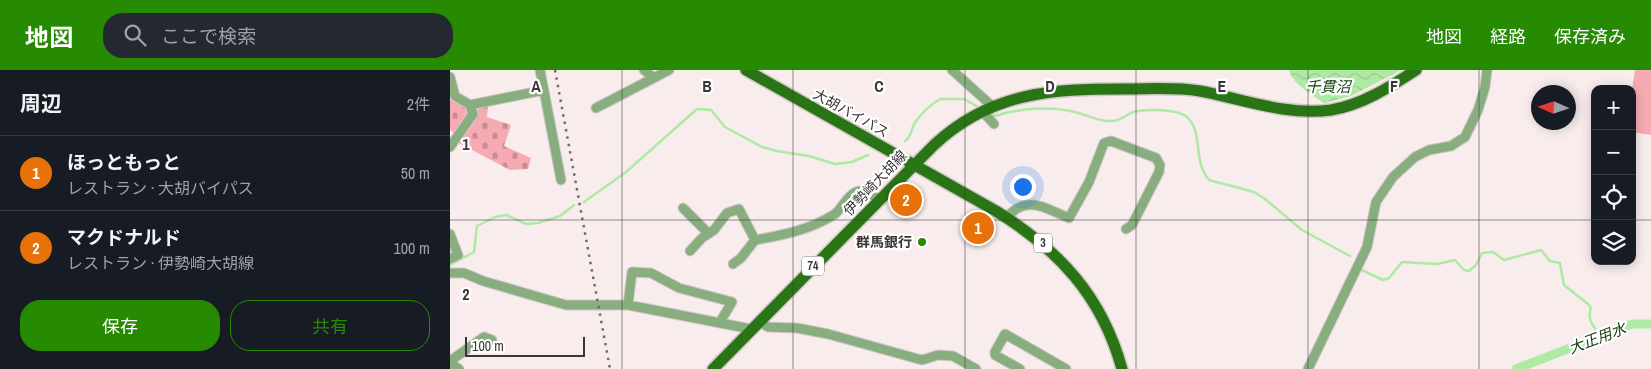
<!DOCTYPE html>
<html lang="ja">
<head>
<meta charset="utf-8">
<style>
  body { margin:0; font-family:"Archivo Narrow","Noto Sans JP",sans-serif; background:#242831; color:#f1f3f6 }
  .controls { position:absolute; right:15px; top:15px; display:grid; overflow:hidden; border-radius:10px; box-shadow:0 2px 12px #0003 }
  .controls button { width:45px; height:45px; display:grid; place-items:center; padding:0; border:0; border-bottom:1px solid #363941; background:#171b24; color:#f1f3f6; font:25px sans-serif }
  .compass { position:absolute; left:1081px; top:15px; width:45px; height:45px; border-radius:50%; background:#171b24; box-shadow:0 2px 12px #0003; rotate:273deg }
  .scale { position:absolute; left:15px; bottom:12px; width:120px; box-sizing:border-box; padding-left:5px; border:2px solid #3a3636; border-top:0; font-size:14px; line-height:18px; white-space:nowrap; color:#3a3636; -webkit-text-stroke:4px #fff; paint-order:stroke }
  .you { position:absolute; left:572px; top:116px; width:18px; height:18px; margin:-12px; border:4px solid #fff; border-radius:50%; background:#1a73e8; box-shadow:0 0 0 8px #1a73e833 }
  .badge { display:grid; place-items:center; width:32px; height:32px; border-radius:50%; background:#268b02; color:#fff; font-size:16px; font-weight:700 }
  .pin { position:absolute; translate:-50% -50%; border:2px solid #fff; box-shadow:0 1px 5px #0006 }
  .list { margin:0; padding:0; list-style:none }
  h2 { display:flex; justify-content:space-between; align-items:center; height:65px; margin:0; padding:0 20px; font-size:21px }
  h2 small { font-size:16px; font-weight:400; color:#9ea1a6 }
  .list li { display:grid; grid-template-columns:32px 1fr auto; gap:15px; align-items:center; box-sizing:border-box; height:75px; padding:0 20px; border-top:1px solid #363941 }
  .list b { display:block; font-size:19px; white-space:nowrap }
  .list p { margin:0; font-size:16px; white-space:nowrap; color:#9ea1a6 }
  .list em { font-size:16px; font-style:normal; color:#9ea1a6 }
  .actions { display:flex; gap:10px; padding:15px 20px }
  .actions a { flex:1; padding:11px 0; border:1px solid #268b02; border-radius:20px; text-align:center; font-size:18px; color:#268b02 }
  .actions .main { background:#268b02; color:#fff }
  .icon { flex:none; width:28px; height:28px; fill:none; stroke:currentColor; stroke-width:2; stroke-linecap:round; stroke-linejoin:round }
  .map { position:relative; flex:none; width:1201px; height:299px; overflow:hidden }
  header { display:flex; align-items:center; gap:30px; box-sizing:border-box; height:70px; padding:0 25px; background:#268b02; color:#fff }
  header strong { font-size:24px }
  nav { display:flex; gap:28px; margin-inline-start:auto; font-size:18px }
  .search { width:350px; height:45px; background:#242831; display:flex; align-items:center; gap:12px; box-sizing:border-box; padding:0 18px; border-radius:20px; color:#9ea1a6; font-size:19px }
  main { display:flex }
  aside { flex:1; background:#171b24 }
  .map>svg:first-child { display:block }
</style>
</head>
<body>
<header>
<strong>地図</strong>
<div class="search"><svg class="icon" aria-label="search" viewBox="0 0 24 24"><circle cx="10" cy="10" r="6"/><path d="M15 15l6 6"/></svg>ここで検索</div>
<nav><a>地図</a><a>経路</a><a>保存済み</a></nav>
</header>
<main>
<aside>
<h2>周辺<small>2件</small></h2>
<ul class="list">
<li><span class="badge" style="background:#e8710a">1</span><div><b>ほっともっと</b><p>レストラン · 大胡バイパス</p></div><em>50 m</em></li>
<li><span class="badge" style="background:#e8710a">2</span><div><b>マクドナルド</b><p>レストラン · 伊勢崎大胡線</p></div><em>100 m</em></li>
</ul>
<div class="actions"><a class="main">保存</a><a>共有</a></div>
</aside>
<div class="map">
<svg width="1201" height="299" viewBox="0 0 1201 299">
  <defs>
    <pattern id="cemetery-stones" width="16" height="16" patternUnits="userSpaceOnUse" patternTransform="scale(1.25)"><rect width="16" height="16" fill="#f6abb2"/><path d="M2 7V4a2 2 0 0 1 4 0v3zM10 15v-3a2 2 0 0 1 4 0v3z" fill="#c88c92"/></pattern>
    <pattern id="water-waves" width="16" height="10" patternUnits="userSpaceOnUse" patternTransform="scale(1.25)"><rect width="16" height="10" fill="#aeeaa3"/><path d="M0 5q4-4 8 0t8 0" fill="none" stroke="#96c98d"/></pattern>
  </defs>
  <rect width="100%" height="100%" fill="#f8eced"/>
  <path fill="#f6abb2" d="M1185,0H1201V65L1182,62V19Z"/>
  <path fill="url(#cemetery-stones)" d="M2,28L21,43L6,65L0,60V31Z
    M31,35L38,37L37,47L61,55L54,76L81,88L78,99L60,100L7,72Z"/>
  <path fill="url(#water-waves)" d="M839,0H951L901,26L874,33C863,25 842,14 839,0Z"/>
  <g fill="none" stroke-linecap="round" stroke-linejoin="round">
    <path stroke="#aeeaa3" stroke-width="2.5" d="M542,45L545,46C570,38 600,36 625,42C638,45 648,52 662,51C671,51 675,45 683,42C695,39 730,38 739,49C753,66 743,92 759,110L804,122L815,129L852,160L900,186
      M455,71C461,67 461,61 464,54C471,43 480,35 490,29H514L530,38
      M134,132L176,102L247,39L261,40L275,57L312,77L327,81L359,86L385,94L402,92L418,85
      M0,195L24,182L27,156L45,147L56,145L76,154L88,153L110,146L124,135
      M912,200L933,210L939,208L952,192L987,194L1005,190L1014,200L1019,201L1026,195L1032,183L1043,182L1054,190L1091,180L1100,191L1110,193L1114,215L1138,234L1141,238C1136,251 1145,258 1152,267"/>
    <path stroke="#aeeaa3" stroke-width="9" d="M1066,299L1182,254H1201"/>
    <g stroke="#d2c8c8" stroke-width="11">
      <path id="minor" d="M90,0L111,110
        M194,0L204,8
        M502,0L542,36
        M0,7L5,26L20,35L23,44L0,77
        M20,35L94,20
        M146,38L219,0
        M532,41L544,54
        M233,138L258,163
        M557,147C578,124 596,139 619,148L639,112L654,73L661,71L706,88L710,95L709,102L682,155L676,159
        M0,164L8,185L0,189
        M240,181L252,168L264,160L277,143L289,139L305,170
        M283,194L291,188L305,170C333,165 360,160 385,144C392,138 400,121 410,121C416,121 425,127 431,130
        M0,203H14L33,211L116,235H178L301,259
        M178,235L182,202L201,203L229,218L282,232L270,252
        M309,251L318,257L347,258L378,264L472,290L488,285L503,286L526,299
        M0,291L34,267L42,270
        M0,293L9,299
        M570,299L545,285V282L555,264L616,299
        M858,299L917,177L926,132L943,107L965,87L979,80L1001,76L1015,67L1028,40L1035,17L1037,0"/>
    </g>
    <g stroke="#d2c8c8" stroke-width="14">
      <path id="major" d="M296,0L546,141C609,180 652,226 672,299
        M263,299L484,75C541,22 601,19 674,19C700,19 725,17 750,21C793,29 836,46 881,40C912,35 940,17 966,0"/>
    </g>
    <use href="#minor" stroke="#88ae80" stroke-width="9"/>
    <use href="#major" stroke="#297516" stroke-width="11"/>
    <path stroke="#726b6c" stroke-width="2.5" stroke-dasharray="2.5 5" stroke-linecap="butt" d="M105,0L160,299"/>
  </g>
  <path fill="none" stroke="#3a3636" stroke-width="1" stroke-opacity="0.55" d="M172,0V299M343,0V299M515,0V299M686,0V299M858,0V299M1029,0V299M0,150H1145M1182,150H1201"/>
  <circle fill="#268b02" stroke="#fff" stroke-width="2" cx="472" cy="172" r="5"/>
  <g text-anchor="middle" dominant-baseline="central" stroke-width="4.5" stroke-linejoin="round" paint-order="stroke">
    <g fill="#fff" stroke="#757272" stroke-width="1">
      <rect x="584" y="163.5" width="18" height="19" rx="4"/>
      <rect x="352" y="186.5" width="22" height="19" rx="4"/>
    </g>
    <g font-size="12" font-weight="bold" fill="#3a3636">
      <text x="593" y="173">3</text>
      <text x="363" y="196">74</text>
    </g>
    <g font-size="14" fill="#3a3636" stroke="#fff">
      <text transform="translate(401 43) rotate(29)">大胡バイパス</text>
      <text transform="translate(425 113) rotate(-46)">伊勢崎大胡線</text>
    </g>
    <g font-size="14" font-weight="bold" fill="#3a3636" stroke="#fff" text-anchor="end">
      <text x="462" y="172">群馬銀行</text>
    </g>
    <g font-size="15" font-style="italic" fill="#113808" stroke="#fff">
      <text x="878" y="16">千貫沼</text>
      <text transform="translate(1147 268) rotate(-21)">大正用水</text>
    </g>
  </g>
  <g font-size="16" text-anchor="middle" font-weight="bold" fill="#3a3636" stroke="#fff" stroke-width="4.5" stroke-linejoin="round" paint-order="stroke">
    <text x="86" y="22">A</text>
    <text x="257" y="22">B</text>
    <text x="429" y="22">C</text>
    <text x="600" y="22">D</text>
    <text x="772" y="22">E</text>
    <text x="944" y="22">F</text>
    <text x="16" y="80">1</text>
    <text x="16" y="230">2</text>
  </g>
</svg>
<div class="controls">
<button>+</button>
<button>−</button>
<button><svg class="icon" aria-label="locate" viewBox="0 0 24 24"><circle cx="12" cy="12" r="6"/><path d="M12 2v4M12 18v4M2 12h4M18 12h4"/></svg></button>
<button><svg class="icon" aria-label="layers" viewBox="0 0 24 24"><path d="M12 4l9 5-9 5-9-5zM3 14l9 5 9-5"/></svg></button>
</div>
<svg class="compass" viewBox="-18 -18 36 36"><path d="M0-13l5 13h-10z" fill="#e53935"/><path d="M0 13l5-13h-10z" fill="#9ea1a6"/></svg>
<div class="scale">100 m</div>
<div class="you"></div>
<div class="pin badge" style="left:528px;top:158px;background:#e8710a">1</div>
<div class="pin badge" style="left:456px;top:130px;background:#e8710a">2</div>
</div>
</main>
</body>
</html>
